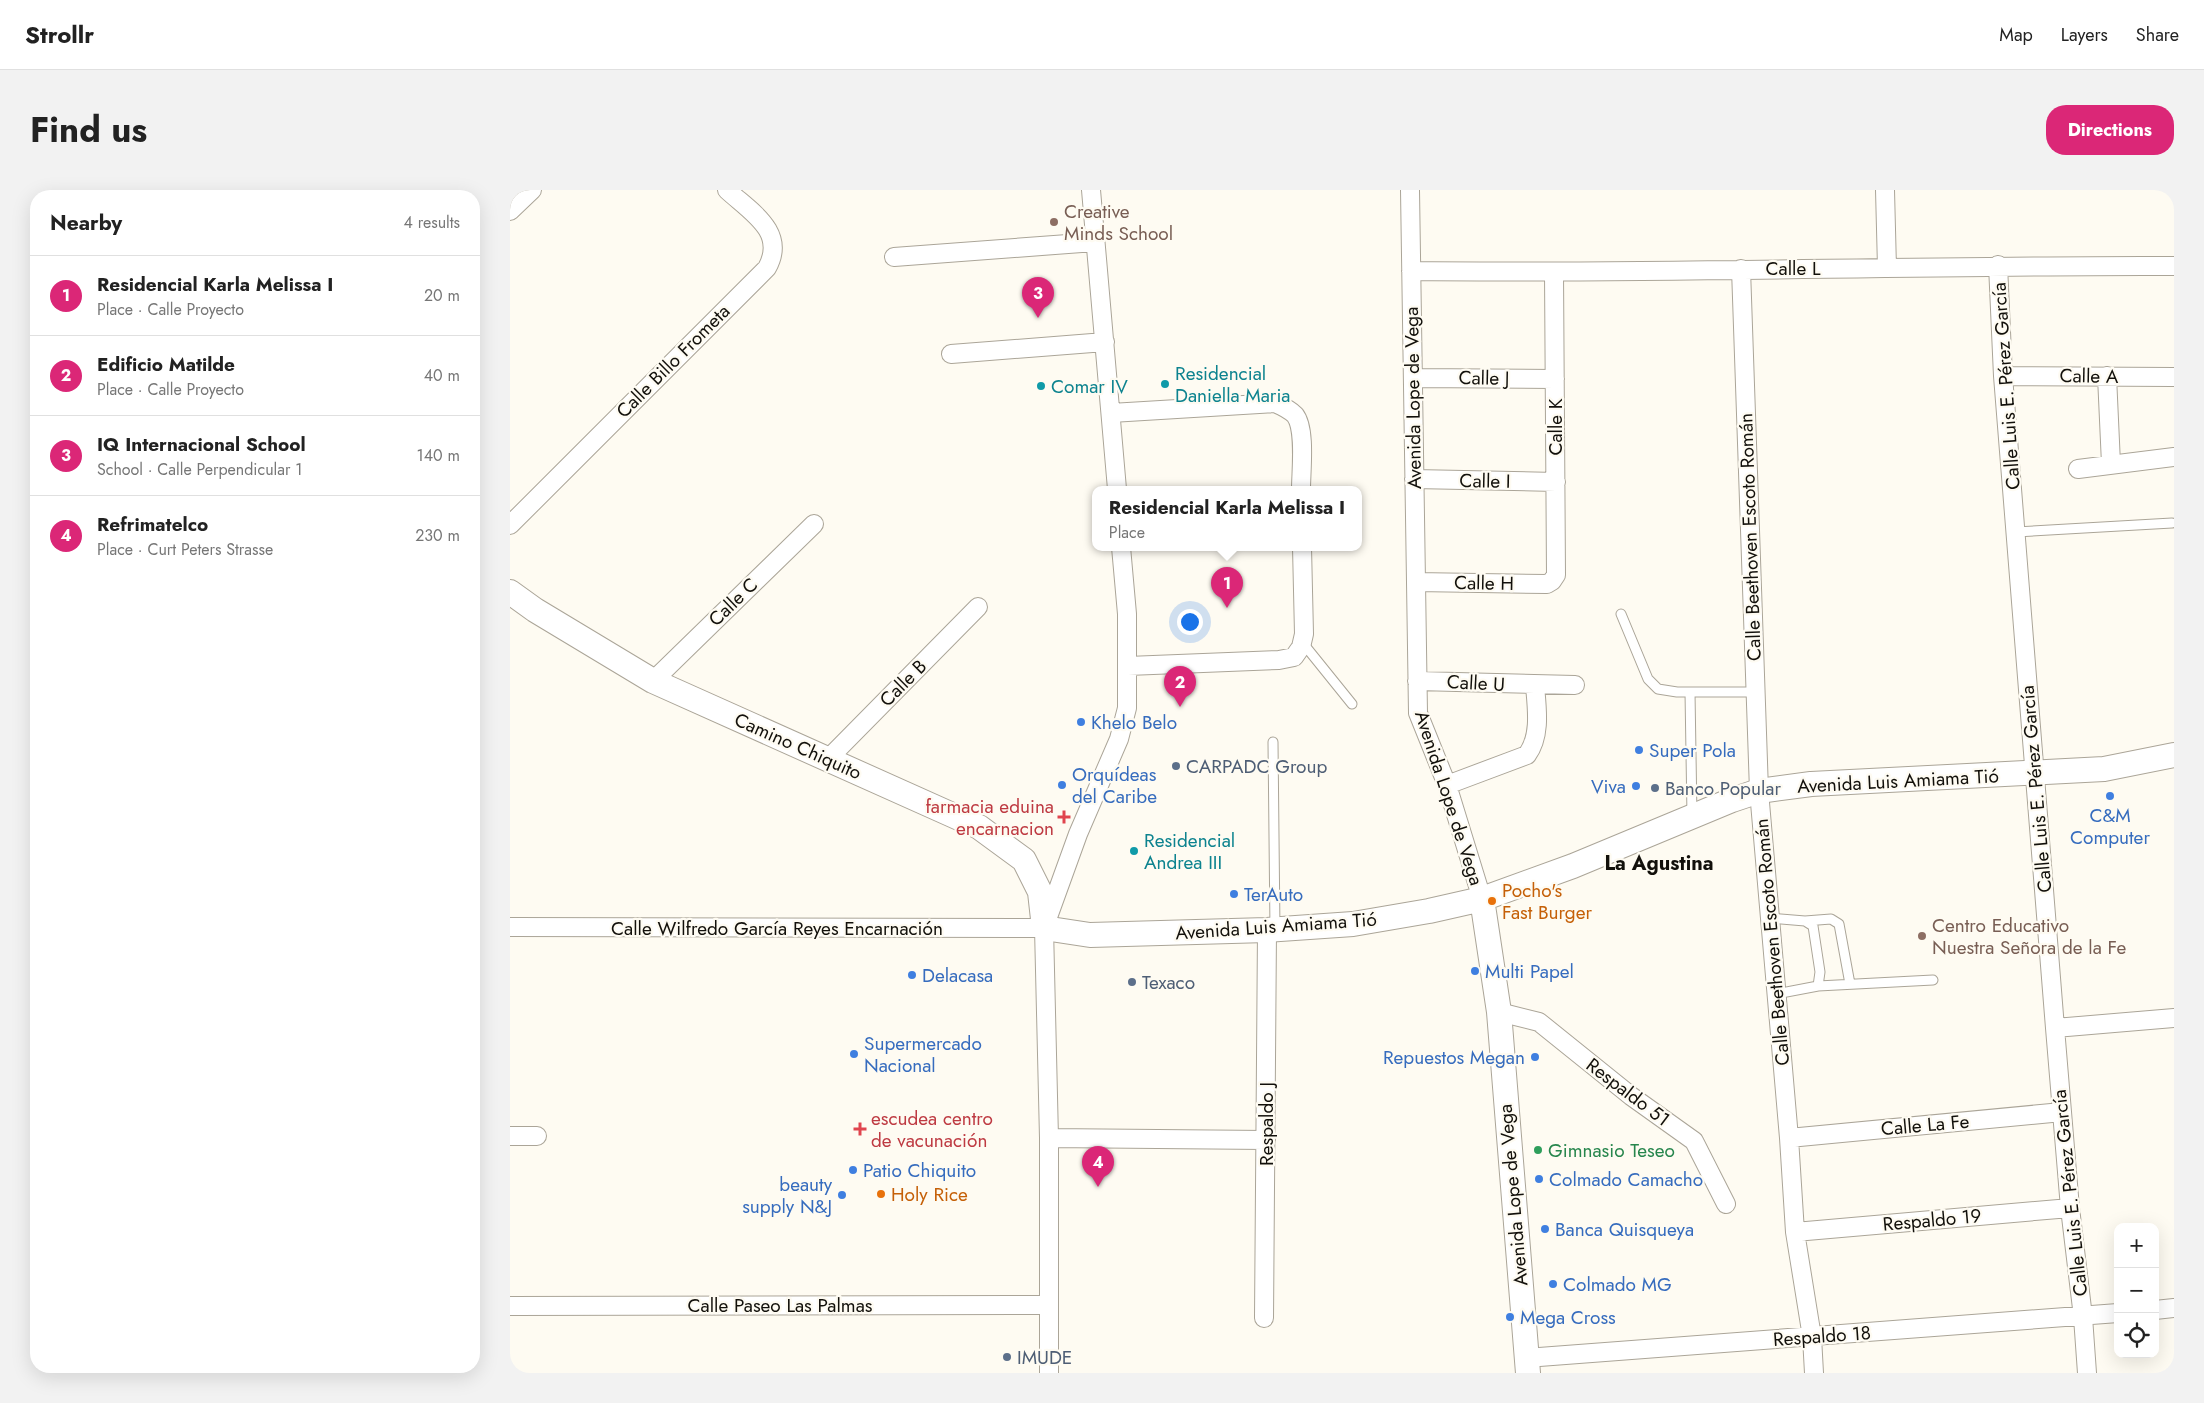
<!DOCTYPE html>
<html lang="en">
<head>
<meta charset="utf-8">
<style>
  body { margin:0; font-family:Jost,sans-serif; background:#f2f2f2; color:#222 }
  .controls { position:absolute; right:15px; bottom:15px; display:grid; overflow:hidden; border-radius:10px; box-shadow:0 5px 20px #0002 }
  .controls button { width:45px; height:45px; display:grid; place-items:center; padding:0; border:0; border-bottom:1px solid #e0e0e0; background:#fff; color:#222; font:25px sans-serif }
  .you { position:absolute; left:679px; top:431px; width:18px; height:18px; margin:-12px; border:4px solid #fff; border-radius:50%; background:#1a73e8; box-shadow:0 0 0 8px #1a73e833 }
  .badge { display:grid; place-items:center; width:32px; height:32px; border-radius:50%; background:#db2777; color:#fff; font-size:16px; font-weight:700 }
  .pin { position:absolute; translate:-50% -41px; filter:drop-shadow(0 1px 2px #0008) }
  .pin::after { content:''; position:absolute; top:26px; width:18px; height:15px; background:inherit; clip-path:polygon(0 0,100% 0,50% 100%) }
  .popup { position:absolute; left:582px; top:296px; width:270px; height:65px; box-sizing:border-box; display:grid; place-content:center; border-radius:10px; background:#fff; filter:drop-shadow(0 1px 4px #0005); font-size:16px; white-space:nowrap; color:#767676 }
  .popup b { font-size:19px; color:#222 }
  .popup::after { content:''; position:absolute; left:50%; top:100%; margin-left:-10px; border:10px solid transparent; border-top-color:#fff }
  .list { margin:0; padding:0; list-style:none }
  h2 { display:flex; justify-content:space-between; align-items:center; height:65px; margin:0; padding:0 20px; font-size:21px }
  h2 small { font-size:16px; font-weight:400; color:#767676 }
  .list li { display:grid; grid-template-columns:32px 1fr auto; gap:15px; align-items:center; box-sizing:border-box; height:80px; padding:0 20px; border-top:1px solid #e0e0e0 }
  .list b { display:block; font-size:19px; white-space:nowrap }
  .list p { margin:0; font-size:16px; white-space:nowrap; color:#767676 }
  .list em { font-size:16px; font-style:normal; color:#767676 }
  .icon { flex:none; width:28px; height:28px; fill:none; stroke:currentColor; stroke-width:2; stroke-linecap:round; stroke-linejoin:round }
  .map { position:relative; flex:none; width:1664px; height:1183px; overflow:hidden; border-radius:20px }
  header { display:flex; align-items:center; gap:30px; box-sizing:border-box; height:70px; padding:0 25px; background:#fff; border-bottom:1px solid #e0e0e0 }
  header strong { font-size:24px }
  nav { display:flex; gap:28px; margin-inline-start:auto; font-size:18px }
  .intro { display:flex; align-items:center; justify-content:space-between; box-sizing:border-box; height:120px; padding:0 30px }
  h1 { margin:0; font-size:35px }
  .button { padding:12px 22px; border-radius:20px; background:#db2777; color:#fff; font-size:18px; font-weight:700 }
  main { display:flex; gap:30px; padding:0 30px }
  aside { flex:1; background:#fff; border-radius:20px; box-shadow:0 5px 20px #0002 }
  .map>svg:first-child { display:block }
</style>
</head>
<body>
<header>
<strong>Strollr</strong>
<nav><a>Map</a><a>Layers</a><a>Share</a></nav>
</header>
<div class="intro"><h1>Find us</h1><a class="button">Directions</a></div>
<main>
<aside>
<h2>Nearby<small>4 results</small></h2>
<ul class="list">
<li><span class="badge">1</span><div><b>Residencial Karla Melissa I</b><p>Place · Calle Proyecto</p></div><em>20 m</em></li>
<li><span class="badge">2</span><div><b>Edificio Matilde</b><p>Place · Calle Proyecto</p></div><em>40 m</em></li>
<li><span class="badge">3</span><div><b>IQ Internacional School</b><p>School · Calle Perpendicular 1</p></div><em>140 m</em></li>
<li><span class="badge">4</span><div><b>Refrimatelco</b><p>Place · Curt Peters Strasse</p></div><em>230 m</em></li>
</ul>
</aside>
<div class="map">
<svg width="1664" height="1183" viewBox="0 0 1664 1183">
  <rect width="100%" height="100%" fill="#fefbf2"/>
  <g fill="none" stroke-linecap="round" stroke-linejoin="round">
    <g stroke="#aba598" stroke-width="11">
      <path id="lane" d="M1506,342L1662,333
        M1111,424L1138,489L1148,499L1167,502H1245
        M792,452L842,514
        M1180,502L1182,626
        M763,552L765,740
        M1260,728L1295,731L1303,736L1310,782L1308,796L1266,804
        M1295,731L1321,729L1329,734L1340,794
        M1308,796L1423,790"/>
    </g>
    <g stroke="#aba598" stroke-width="20">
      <path id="street" d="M581,0L607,299
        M900,0L908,523L937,595L972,709
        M1375,0L1377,78
        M0,21L22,0
        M384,67L585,52
        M1488,75L1493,186L1545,838L1560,1018L1573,1127L1577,1183
        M1231,79L1249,601L1279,948L1285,1042L1302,1147L1304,1183
        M901,81C1156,84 1410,75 1664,76
        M441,164L595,152
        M1493,186L1664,187
        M1597,186L1601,274
        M903,188L1045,189
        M601,223L765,213C772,216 779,219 785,225C796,239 791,281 791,299
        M1568,279L1664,267
        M904,289L1046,292
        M0,335L257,78C277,42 241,22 217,0
        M906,392L1037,394L1042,391L1046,385L1044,83
        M618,476L769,470L784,467L791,457L794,444L792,357
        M143,491L304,334
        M907,491L1065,495
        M318,569L468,417
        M937,595L1017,565C1031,546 1027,519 1025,496
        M0,737L534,738
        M989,822L1029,832L1121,906L1184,951L1216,1014
        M1545,838L1664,828
        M0,946H27
        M539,948L756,950
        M1279,948L1552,922
        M1285,1042L1560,1018
        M0,1116L539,1115
        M1645,1120L1664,1118
        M754,1128L757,740
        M1016,1168L1608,1123
        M539,1183V948L534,738L568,644L609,549L617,518V424L611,357"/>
    </g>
    <g stroke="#aba598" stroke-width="26">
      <path id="secondary" d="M0,402L25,420L143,491L469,637L514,670L530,702L534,738L580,745L757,740L843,734L919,721L972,709L1063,676L1222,610L1249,601L1301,594L1594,579L1664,565
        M972,709L989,822L1018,1183"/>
    </g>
    <use href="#lane" stroke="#fff" stroke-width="9"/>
    <use href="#street" stroke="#fff" stroke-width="18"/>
    <use href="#secondary" stroke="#fff" stroke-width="24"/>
  </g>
  <g fill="#8d6e63" stroke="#fefbf2" stroke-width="2">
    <circle cx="544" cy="32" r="5"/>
    <circle cx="1412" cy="746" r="5"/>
  </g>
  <g fill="#0f9aa8" stroke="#fefbf2" stroke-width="2">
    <circle cx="655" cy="194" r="5"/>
    <circle cx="531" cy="196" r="5"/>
    <circle cx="624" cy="661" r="5"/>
  </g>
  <g fill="#3f7fe0" stroke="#fefbf2" stroke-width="2">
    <circle cx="571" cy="532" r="5"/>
    <circle cx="1129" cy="560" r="5"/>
    <circle cx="552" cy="595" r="5"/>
    <circle cx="1126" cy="596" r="5"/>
    <circle cx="1600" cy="606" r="5"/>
    <circle cx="724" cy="704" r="5"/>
    <circle cx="965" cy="781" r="5"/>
    <circle cx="402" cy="785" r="5"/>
    <circle cx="344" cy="864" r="5"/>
    <circle cx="1025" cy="867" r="5"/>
    <circle cx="343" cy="980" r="5"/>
    <circle cx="1029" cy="989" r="5"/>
    <circle cx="332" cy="1005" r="5"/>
    <circle cx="1035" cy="1039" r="5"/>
    <circle cx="1043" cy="1094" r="5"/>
    <circle cx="1000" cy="1127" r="5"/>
  </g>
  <g fill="#5c6f8a" stroke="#fefbf2" stroke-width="2">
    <circle cx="666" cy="576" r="5"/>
    <circle cx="1145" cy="598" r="5"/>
    <circle cx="622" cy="792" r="5"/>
    <circle cx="497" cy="1167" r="5"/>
  </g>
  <g fill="#e0444e" stroke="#fefbf2" stroke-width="2">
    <path d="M551.5 619.5h5v5h5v5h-5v5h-5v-5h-5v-5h5z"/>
    <path d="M347.5 931.5h5v5h5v5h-5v5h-5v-5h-5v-5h5z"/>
  </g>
  <g fill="#e8710a" stroke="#fefbf2" stroke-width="2">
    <circle cx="982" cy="711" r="5"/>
    <circle cx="371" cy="1004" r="5"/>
  </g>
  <circle fill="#2e9e5b" stroke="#fefbf2" stroke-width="2" cx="1028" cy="960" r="5"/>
  <g text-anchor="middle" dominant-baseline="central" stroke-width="4.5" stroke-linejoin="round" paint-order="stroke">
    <g font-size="19" fill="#785e54" stroke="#fefbf2" text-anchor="start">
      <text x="554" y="21">Creative<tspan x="554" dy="22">Minds School</tspan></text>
      <text x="1422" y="735">Centro Educativo<tspan x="1422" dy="22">Nuestra Señora de la Fe</tspan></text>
    </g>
    <g font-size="19" fill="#12100b" stroke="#fefbf2">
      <text x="1283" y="78">Calle L</text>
      <text transform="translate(163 171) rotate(-45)">Calle Billo Frometa</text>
      <text transform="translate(1579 186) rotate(1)">Calle A</text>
      <text transform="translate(974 188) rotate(1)">Calle J</text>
      <text transform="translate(1496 196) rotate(-94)">Calle Luis E. Pérez García</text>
      <text transform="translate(903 208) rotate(-91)">Avenida Lope de Vega</text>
      <text transform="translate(1045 237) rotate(-90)">Calle K</text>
      <text transform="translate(975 291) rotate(1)">Calle I</text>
      <text transform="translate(1240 347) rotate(-92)">Calle Beethoven Escoto Román</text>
      <text transform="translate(974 393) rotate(1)">Calle H</text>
      <text transform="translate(223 412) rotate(-44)">Calle C</text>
      <text transform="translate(393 493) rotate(-45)">Calle B</text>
      <text transform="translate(966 493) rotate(3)">Calle U</text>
      <text transform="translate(288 556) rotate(24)">Camino Chiquito</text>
      <text transform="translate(1388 591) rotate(-3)">Avenida Luis Amiama Tió</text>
      <text transform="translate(1526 599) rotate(-95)">Calle Luis E. Pérez García</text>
      <text transform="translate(939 608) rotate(72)">Avenida Lope de Vega</text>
      <text transform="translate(766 736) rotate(-4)">Avenida Luis Amiama Tió</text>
      <text x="267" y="738">Calle Wilfredo García Reyes Encarnación</text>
      <text transform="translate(1262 752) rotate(-95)">Calle Beethoven Escoto Román</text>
      <text transform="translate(1118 902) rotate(37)">Respaldo 51</text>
      <text transform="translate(756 934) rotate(-90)">Respaldo J</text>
      <text transform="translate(1415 935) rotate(-5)">Calle La Fe</text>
      <text transform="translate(1560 1003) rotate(-96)">Calle Luis E. Pérez García</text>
      <text transform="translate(1003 1005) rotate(-95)">Avenida Lope de Vega</text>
      <text transform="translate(1422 1030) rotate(-5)">Respaldo 19</text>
      <text x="270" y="1115">Calle Paseo Las Palmas</text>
      <text transform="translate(1312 1146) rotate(-4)">Respaldo 18</text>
    </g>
    <g font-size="19" fill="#0d838f" stroke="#fefbf2" text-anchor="start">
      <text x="665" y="183">Residencial<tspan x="665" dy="22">Daniella Maria</tspan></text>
      <text x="541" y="196">Comar IV</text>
      <text x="634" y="650">Residencial<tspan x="634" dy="22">Andrea III</tspan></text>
    </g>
    <g font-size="19" fill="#366cbe" stroke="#fefbf2" text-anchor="start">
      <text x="581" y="532">Khelo Belo</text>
      <text x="1139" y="560">Super Pola</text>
      <text x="562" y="584">Orquídeas<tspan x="562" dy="22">del Caribe</tspan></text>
      <text x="1116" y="596" text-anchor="end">Viva</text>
      <text x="1600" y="625" text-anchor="middle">C&amp;M<tspan x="1600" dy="22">Computer</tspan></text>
      <text x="734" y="704">TerAuto</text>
      <text x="975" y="781">Multi Papel</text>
      <text x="412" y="785">Delacasa</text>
      <text x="354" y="853">Supermercado<tspan x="354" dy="22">Nacional</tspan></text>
      <text x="1015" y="867" text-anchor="end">Repuestos Megan</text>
      <text x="353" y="980">Patio Chiquito</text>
      <text x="1039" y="989">Colmado Camacho</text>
      <text x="322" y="994" text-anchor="end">beauty<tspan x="322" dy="22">supply N&amp;J</tspan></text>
      <text x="1045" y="1039">Banca Quisqueya</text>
      <text x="1053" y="1094">Colmado MG</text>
      <text x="1010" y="1127">Mega Cross</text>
    </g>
    <g font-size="19" fill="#4e5e75" stroke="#fefbf2" text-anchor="start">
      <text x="676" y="576">CARPADC Group</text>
      <text x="1155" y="598">Banco Popular</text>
      <text x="632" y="792">Texaco</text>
      <text x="507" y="1167">IMUDE</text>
    </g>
    <g font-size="19" fill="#be3a42" stroke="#fefbf2" text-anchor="end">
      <text x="544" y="616">farmacia eduina<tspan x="544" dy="22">encarnacion</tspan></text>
      <text x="361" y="928" text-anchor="start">escudea centro<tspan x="361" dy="22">de vacunación</tspan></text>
    </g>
    <g font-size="19" fill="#c56008" stroke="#fefbf2" text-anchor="start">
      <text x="992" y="700">Pocho's<tspan x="992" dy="22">Fast Burger</tspan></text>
      <text x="381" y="1004">Holy Rice</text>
    </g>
    <g font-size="19" fill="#27864d" stroke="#fefbf2" text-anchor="start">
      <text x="1038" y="960">Gimnasio Teseo</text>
    </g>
    <g font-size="20" font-weight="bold" fill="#12100b" stroke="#fefbf2">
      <text x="1149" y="673">La Agustina</text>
    </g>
  </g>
</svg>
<div class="controls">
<button>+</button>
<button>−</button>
<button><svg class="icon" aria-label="locate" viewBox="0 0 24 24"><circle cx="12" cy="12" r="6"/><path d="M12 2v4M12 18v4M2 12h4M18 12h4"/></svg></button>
</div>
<div class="you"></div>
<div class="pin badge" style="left:717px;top:418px">1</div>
<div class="popup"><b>Residencial Karla Melissa I</b>Place</div>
<div class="pin badge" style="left:670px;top:517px">2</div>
<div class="pin badge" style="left:528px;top:128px">3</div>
<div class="pin badge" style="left:588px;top:997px">4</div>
</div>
</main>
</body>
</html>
